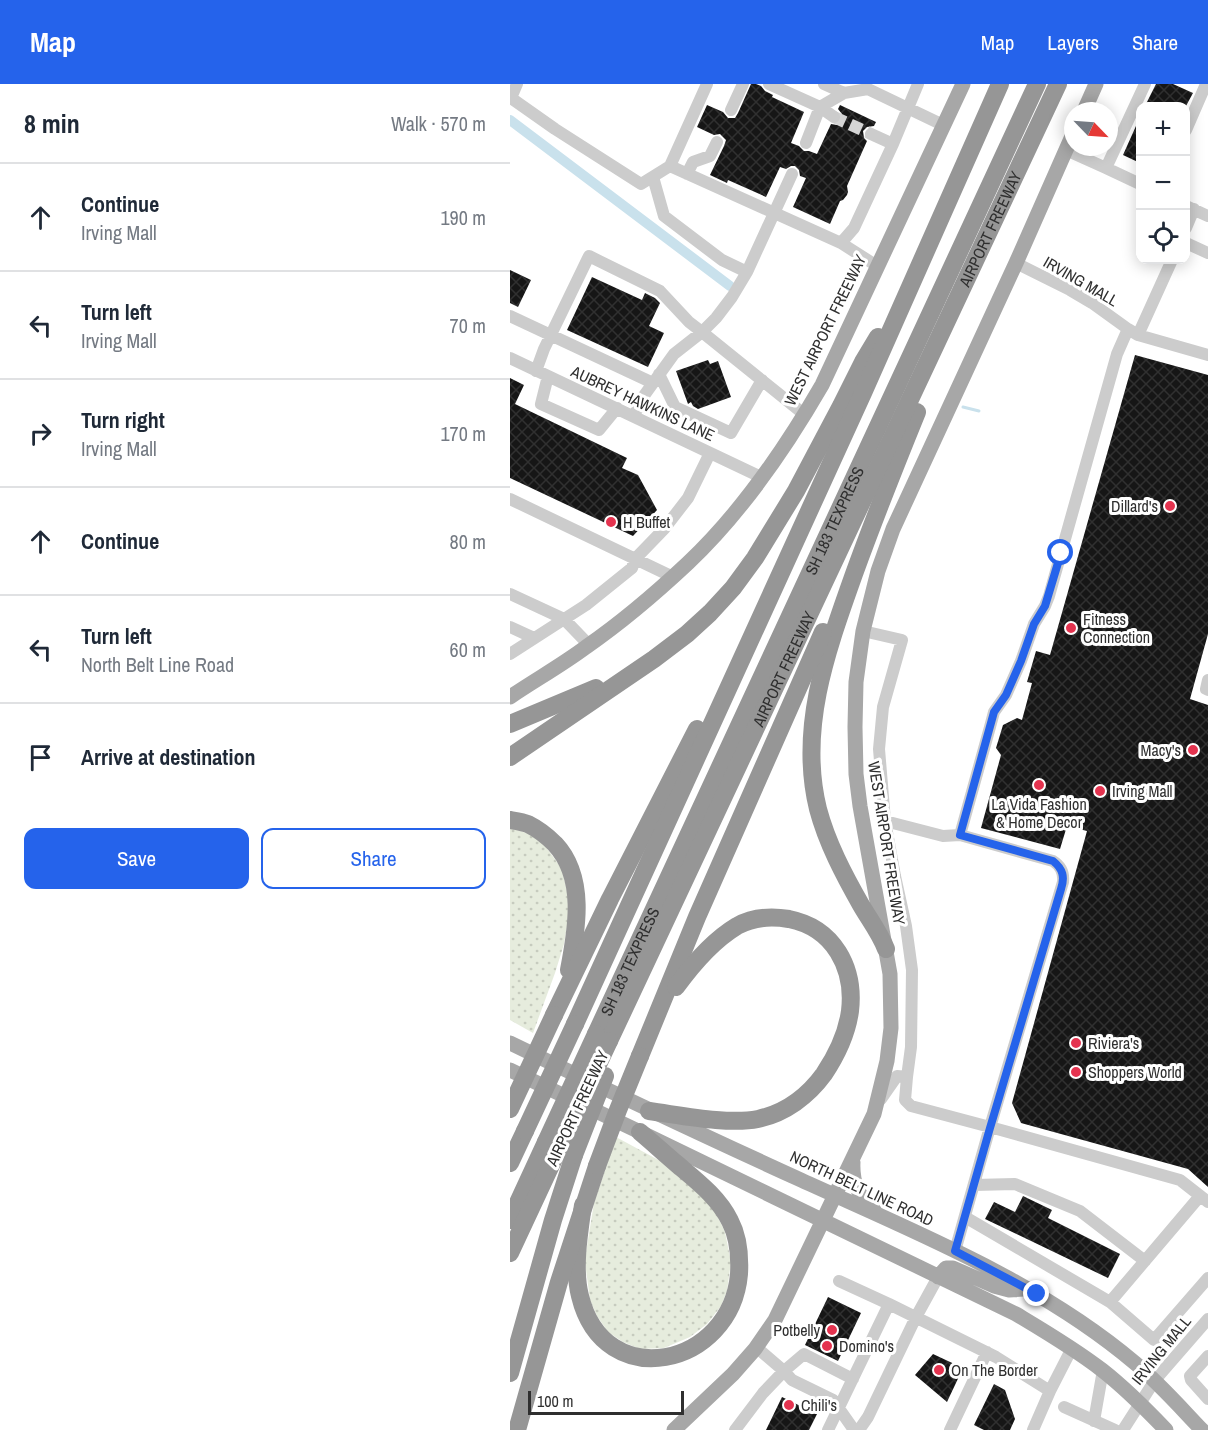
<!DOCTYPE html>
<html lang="en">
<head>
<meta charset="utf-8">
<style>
  body { margin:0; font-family:"Archivo Narrow",sans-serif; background:#f2f2f3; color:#1f2937 }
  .controls { position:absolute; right:18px; top:18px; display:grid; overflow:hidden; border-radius:12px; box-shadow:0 3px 15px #0003 }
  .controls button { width:54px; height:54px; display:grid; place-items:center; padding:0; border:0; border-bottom:2px solid #e0e1e3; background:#fff; color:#1f2937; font:30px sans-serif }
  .compass { position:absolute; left:554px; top:18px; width:54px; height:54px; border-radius:50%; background:#fff; box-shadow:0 3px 15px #0003; rotate:115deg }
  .scale { position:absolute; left:18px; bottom:15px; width:156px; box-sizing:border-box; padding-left:6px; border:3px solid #2f2f2f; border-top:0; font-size:16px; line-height:21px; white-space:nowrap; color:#2f2f2f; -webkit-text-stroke:4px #fff; paint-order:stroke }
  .stop { position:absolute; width:18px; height:18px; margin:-14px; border:4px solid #2563eb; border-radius:50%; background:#fff }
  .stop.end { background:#2563eb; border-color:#fff; box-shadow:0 2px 6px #0008 }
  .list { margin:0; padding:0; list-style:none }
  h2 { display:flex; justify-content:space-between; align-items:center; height:78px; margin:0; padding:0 24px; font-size:26px }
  h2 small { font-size:20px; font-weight:400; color:#747a83 }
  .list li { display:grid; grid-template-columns:39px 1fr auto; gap:18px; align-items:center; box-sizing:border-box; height:108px; padding:0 24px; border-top:2px solid #e0e1e3 }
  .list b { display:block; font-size:22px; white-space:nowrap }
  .list p { margin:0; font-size:20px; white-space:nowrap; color:#747a83 }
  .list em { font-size:20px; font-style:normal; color:#747a83 }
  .actions { display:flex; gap:12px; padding:18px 24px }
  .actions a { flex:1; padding:14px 0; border:2px solid #2563eb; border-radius:12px; text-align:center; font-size:21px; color:#2563eb }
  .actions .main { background:#2563eb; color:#fff }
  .icon { flex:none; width:33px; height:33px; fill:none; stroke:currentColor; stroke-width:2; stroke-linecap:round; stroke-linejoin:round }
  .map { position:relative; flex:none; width:698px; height:1346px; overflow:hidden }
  header { display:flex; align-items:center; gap:36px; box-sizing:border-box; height:84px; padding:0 30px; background:#2563eb; color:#fff }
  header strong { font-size:28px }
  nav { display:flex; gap:33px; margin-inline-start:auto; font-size:21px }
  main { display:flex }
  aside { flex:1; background:#fff }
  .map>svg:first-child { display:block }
</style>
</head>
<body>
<header>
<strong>Map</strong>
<nav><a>Map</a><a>Layers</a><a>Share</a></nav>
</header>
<main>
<aside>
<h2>8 min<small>Walk · 570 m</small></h2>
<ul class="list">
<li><svg class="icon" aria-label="ahead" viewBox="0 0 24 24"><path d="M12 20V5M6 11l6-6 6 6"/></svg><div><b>Continue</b><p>Irving Mall</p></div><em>190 m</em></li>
<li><svg class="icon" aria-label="left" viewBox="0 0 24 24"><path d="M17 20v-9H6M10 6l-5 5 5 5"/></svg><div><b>Turn left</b><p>Irving Mall</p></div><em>70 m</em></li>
<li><svg class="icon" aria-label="right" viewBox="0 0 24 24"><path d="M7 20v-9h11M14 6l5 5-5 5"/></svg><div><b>Turn right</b><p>Irving Mall</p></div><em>170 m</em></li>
<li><svg class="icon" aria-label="ahead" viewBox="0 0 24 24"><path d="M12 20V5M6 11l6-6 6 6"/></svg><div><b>Continue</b></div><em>80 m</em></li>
<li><svg class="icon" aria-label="left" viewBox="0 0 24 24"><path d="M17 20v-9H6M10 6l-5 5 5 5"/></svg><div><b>Turn left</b><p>North Belt Line Road</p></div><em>60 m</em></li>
<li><svg class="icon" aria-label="arrive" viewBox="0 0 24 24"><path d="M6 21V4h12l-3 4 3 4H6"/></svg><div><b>Arrive at destination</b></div></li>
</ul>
<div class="actions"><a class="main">Save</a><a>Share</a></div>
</aside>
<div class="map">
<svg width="698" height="1346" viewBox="0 0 698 1346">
  <defs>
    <pattern id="grass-dots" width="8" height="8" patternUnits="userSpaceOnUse" patternTransform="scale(1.5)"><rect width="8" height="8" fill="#e6ecdd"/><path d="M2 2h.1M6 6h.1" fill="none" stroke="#c6cbbe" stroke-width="1.8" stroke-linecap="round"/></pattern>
    <pattern id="building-cross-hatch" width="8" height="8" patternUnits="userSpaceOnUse" patternTransform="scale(1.5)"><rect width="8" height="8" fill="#161616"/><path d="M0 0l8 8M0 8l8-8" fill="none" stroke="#303030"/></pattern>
  </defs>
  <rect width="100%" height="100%" fill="#fff"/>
  <path fill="url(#grass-dots)" d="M0,744L28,752L52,785L58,812V836L54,860L45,889L23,949L0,936Z
    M106,1053L154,1079L203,1123L215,1148L221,1178L217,1207L211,1222L197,1240L180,1253L154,1264L130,1265L113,1258L98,1248L87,1232L80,1216L75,1178L77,1162L84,1119Z"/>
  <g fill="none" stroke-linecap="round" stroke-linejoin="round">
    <path stroke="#c9e1ec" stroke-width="3" d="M453,323L469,327"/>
    <path stroke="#c9e1ec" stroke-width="10" d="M0,36L220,202"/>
  </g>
  <path fill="url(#building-cross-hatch)" d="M241,0H246L251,2L255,7L263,11L262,13L294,28L281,59L289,62L294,67H299L307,70L321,40L327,41L331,37L332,30L328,25L330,21L366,38L364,42L357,43L353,47L354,54L357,57L337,102L338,108L337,111L333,116L330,117L320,140L283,123L296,94L290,92L289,86L285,82H281L276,85L270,83L256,113L218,96L217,99L200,91L214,62L216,56L210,50L204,51L187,43L197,21L213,28L218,34H225L228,29Z
    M646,0H663L683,9L676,22H635Z
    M630,33V79L613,71Z
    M0,186L21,196L8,223L0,219Z
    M82,193L132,216L135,209L145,214L150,219L139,242L154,249L138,283L57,246Z
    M625,271L698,291V550L680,615L698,621V1103L678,1085L511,1039L502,1019L577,747L557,742L550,765L471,744L491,671L486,664L493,641L507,634L512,636L522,599L517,598L526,567L540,571Z
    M198,276L200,280L208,277L221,313L188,325L183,322L181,318L178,320L166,287Z
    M0,294L14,301L5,320L117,374L112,384L128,391L147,426L123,452L0,394Z
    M513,1112L542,1126L538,1134L610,1170L598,1194L475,1135L484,1118L505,1128Z
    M318,1213L351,1229L328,1277L295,1261Z
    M423,1270L453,1284L437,1318L405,1291Z
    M484,1300L495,1306L505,1335L500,1346H474L464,1341Z
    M272,1313L307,1330L299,1346H256Z"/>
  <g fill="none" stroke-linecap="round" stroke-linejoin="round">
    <path stroke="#d5d5d5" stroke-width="12" stroke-dasharray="12 6" stroke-linecap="butt" d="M324,33L361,50"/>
    <path stroke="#ccc" stroke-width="12" d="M7,0L1,14L45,45L131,100L160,82
      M197,0L160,82L331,159L367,182
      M259,0L310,23L334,9L314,0
      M334,9L358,5L433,41
      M221,26L233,0
      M676,46L696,0
      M361,50L383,60
      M296,59L310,23L324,33
      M556,66L596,84
      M177,90L183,78L200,72L207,58
      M282,90L237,188L222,213L206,234L192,248L295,331
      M143,93L154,132L212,176L237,188
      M630,100L596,84L635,0
      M676,122L698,132
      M676,144L684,125
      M331,159L344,144L383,60L408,0
      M676,159L698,169
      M506,179L560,206L582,219L618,245
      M0,232L143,299
      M628,251L662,176
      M0,274L253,394
      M26,287L34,265L79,172L150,207L179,238L192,248L164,270L133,313L124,332
      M149,290L165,323L221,349L252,296
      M38,292L31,320L89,346L107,324
      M0,415L163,493
      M0,510L54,535L79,561
      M0,543L24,554
      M353,547L392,556L373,623L369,665L375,737L385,792L396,842L402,886L401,963L397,993
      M0,570L76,521L122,484L125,475L154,445L178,414L200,369
      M698,596L696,605L698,606
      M375,737L433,752L450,751
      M371,1015L387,992L397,993L395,1016L401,1022L480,1043L553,798C554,789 551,782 543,777L450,751L480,643L484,628L496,611L511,577L524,540L535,522L539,512L607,270L618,245L628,251L698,271
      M464,1101L505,1100L570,1127L635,1177
      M455,1133L600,1218L644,1256L698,1194
      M445,1167L480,1043L670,1096L698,1118
      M329,1197L379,1220L486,1273L540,1307
      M600,1218L690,1112
      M698,1272L680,1292L681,1296L698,1315
      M343,1295L294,1270L274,1287L282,1296L323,1316L344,1346
      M554,1323L605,1346
      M584,1337L593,1286
      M225,1346L253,1309L274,1287L246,1263
      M318,1346L379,1220
      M349,1346L358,1333L406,1233L428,1193
      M440,1346L477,1268
      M523,1346L540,1307L562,1264
      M613,1346L645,1296L698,1235"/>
    <path stroke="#a7a7a7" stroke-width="15" d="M574,27L586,0
      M0,613C25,596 52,581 76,563C112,538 146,509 178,479C232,428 275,365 312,301L453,0
      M0,959C97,1006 194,1052 291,1096C405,1148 528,1197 625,1279C649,1299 670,1323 692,1346
      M0,986L130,1048L506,1230C536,1248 565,1265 592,1286C615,1304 636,1325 656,1346
      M343,1078C342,1099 348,1112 364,1125
      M428,1193L436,1184H443L484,1202L499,1206L514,1205
      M164,1346L223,1290L245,1265L265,1236L364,1030L377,977L381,944L380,890L350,722L346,690L345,643L346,598L353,547L368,487L383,445L506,179L563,50"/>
    <g stroke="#969696" stroke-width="18">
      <path d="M0,640L86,604"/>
      <path d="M0,673L144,575L177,550L200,529L223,504L245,474L286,407L331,322L353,278L368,253"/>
      <path d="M0,736C6,737 13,738 18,740C28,745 37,752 45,760C76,793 67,845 59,886"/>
      <path d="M376,865C370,849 359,835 351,821C334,791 317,759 308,725C288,644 317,566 344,490C364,435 385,382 407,328"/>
      <path d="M44,931L100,815L187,645"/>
      <path d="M65,940L353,309L490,0"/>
      <path id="s1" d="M86,950L527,0"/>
      <path id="s2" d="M99,957L548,0"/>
      <path d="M130,972L187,833L313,548"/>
      <path d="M139,1027C170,1031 218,1041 248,1035C275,1029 298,1012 314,990C326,972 337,949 340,927C345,884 324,844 279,835C261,832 243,833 227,842C202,857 182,881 166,903"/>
      <path d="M0,1079L15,1047"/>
      <path d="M73,1121C69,1149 63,1185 70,1212C94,1311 221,1283 229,1190C230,1172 229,1154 220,1137C209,1114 187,1097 168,1081C155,1070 143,1059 130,1048"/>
      <path d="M0,1136L36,1058"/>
      <path d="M0,1169L49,1064"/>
      <path d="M0,1289L43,1136L64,1071"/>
      <path d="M7,1346L49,1198L87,1082"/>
    </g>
    <path stroke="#969696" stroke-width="18" d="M0,1025L44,931
      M15,1047L65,940
      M36,1058L86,950
      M49,1064L99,957
      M64,1071L95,992
      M87,1082L108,1026L130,972"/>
  </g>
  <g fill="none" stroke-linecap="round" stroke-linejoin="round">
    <path stroke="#2563eb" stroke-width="8" d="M527,1210L445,1167L480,1044L551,805C555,793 553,785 543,777L450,751L484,628L496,611L511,577L524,540L535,522L551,469"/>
  </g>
  <g fill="#e4334f" stroke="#fff" stroke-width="2">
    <circle cx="660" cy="422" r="6"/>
    <circle cx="101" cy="438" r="6"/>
    <circle cx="561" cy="544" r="6"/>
    <circle cx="683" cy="666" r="6"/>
    <circle cx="529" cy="701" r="6"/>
    <circle cx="590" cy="707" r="6"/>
    <circle cx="566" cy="959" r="6"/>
    <circle cx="566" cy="988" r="6"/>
    <circle cx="322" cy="1246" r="6"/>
    <circle cx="317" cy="1262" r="6"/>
    <circle cx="429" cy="1286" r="6"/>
    <circle cx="279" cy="1321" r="6"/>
  </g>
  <g text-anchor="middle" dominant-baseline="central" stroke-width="6" stroke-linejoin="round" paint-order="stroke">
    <g font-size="16" fill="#2f2f2f" stroke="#fff">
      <text stroke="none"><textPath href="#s2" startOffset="897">AIRPORT FREEWAY</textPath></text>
      <text transform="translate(571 197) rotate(30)">IRVING MALL</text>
      <text transform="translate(315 246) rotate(-64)">WEST AIRPORT FREEWAY</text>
      <text transform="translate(133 319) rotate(25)">AUBREY HAWKINS LANE</text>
      <text stroke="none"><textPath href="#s1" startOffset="566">SH 183 TEXPRESS</textPath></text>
      <text stroke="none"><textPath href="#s2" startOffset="411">AIRPORT FREEWAY</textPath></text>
      <text transform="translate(377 759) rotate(81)">WEST AIRPORT FREEWAY</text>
      <text stroke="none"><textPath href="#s1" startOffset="80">SH 183 TEXPRESS</textPath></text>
      <text transform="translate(67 1024) rotate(-65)">AIRPORT FREEWAY</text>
      <text transform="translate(352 1104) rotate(25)">NORTH BELT LINE ROAD</text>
      <text transform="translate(651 1266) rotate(-51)">IRVING MALL</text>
    </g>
    <g font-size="16" fill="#2f2f2f" stroke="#fff" text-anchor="start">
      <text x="648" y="422" text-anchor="end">Dillard's</text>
      <text x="113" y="438">H Buffet</text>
      <text x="573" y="535">Fitness<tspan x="573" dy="18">Connection</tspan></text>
      <text x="671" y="666" text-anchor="end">Macy's</text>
      <text x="602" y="707">Irving Mall</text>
      <text x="529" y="720" text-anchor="middle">La Vida Fashion<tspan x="529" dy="18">&amp; Home Decor</tspan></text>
      <text x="578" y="959">Riviera's</text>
      <text x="578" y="988">Shoppers World</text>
      <text x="310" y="1246" text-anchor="end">Potbelly</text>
      <text x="329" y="1262">Domino's</text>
      <text x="441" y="1286">On The Border</text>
      <text x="291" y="1321">Chili's</text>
    </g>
  </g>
</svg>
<div class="controls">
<button>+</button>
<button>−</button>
<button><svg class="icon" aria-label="locate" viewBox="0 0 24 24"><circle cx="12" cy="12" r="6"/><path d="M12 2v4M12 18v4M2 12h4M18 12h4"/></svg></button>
</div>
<svg class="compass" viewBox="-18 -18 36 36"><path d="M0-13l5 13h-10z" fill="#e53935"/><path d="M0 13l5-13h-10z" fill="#747a83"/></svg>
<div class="scale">100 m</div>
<div class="stop" style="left:551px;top:469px"></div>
<div class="stop end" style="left:527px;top:1210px"></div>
</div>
</main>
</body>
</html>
